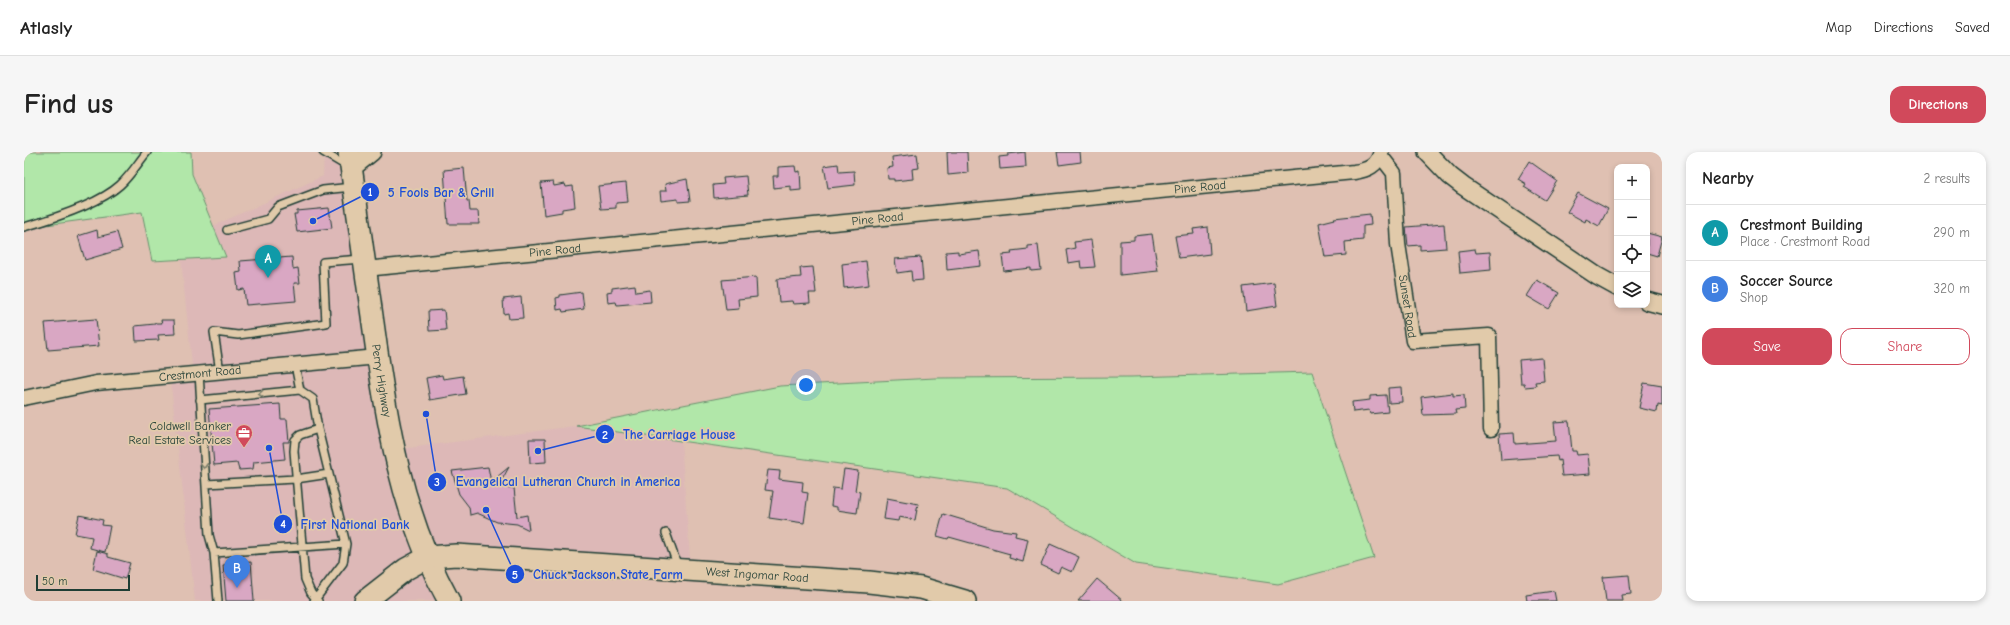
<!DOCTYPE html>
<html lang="en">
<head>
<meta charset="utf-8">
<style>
  body { margin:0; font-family:"Comic Neue",sans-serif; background:#f6f6f6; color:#222 }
  .controls { position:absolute; right:12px; top:12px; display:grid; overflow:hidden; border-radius:8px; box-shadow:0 2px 6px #0003 }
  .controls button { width:36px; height:36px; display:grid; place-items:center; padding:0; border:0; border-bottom:1px solid #e0e0e0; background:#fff; color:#222; font:20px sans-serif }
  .scale { position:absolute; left:12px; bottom:10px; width:94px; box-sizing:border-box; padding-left:4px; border:2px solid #1f3d34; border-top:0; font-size:11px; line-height:14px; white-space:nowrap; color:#1f3d34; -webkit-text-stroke:3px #e1caaa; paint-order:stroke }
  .you { position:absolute; left:782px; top:233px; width:14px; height:14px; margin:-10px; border:3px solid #fff; border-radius:50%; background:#1a73e8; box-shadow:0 0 0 6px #1a73e833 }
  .badge { display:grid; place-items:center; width:26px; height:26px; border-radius:50%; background:#d1495b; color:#fff; font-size:13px; font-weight:700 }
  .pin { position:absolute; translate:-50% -33px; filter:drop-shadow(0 1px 2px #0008) }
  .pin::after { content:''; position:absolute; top:21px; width:14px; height:12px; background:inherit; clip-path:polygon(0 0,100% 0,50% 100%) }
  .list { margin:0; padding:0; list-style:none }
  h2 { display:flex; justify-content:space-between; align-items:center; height:52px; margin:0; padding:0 16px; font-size:17px }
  h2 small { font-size:13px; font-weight:400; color:#767676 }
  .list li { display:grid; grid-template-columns:26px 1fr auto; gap:12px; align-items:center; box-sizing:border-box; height:56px; padding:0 16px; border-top:1px solid #e0e0e0 }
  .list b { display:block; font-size:15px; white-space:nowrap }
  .list p { margin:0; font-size:13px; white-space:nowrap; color:#767676 }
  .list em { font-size:13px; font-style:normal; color:#767676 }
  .actions { display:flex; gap:8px; padding:12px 16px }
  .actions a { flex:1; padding:9px 0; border:1px solid #d1495b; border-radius:12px; text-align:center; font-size:14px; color:#d1495b }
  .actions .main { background:#d1495b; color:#fff }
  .icon { flex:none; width:22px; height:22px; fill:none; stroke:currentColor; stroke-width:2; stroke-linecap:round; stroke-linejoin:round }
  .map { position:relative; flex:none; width:1638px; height:449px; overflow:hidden; border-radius:12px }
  header { display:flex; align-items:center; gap:24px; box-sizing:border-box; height:56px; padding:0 20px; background:#fff; border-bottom:1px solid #e0e0e0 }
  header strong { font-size:19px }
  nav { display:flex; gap:22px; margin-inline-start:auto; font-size:14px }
  .intro { display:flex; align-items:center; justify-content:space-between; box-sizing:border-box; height:96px; padding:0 24px }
  h1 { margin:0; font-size:28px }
  .button { padding:10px 18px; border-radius:12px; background:#d1495b; color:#fff; font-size:14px; font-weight:700 }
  main { display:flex; gap:24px; padding:0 24px }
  aside { flex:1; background:#fff; border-radius:12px; box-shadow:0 2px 6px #0003 }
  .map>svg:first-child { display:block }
</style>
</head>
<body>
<header>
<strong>Atlasly</strong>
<nav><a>Map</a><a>Directions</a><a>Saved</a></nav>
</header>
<div class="intro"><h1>Find us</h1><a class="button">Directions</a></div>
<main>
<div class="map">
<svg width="1638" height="449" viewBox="0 0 1638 449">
  <rect width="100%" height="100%" fill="#dfc0b2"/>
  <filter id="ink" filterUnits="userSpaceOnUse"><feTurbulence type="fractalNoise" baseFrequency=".025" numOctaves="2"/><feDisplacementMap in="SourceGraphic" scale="8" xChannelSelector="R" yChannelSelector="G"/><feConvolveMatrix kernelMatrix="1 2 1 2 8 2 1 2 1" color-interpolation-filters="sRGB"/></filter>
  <g filter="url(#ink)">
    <path fill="#ddb8b7" d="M300,0H348L337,10L369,298L552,274L657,289L667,419L404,405L425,449H171L146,224L169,222L157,108L202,105L189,74L299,24Z"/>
    <path fill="#b1e7a9" stroke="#68926e" d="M0,0H167L168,22L202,105L128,109L118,60L0,76Z
      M1288,220L1350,406L1254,432L1112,412L983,336L552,274L756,234L911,226L1107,225Z"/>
    <path fill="#d9a7c3" stroke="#1f3d34" d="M923,0H943L944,21L924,23Z
      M1001,0L1002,15L976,17L975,5L984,4V2Z
      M1033,0H1056L1057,10L1035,13Z
      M893,2L895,16L888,17L889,27L870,29V27H864L863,16L869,15L868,5Z
      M1505,9L1533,29L1521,48L1500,35L1502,32L1494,27Z
      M814,12L815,20L830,19L831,33L804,36L800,14Z
      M771,14L772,20L776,19L777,38L767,39V34L750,36L749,24H754V15Z
      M440,16L443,49H445L446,59H454L455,72H424L420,18Z
      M722,24L724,43L690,46L689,33L700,32L699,26Z
      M663,27L666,49L654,50V47L637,49L636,39H642L641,32Z
      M529,30L530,34L541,32L542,35L549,34L551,55L538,57V60L520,63L517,31Z
      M602,31L604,50L592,51V56L577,57L574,34Z
      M1554,41L1584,57L1575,74L1562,67L1561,70L1543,60Z
      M305,56L308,76L273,80L270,62H273V59Z
      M1346,62L1347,73L1339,74V88L1321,90L1322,103L1301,105L1295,71L1311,67L1310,66Z
      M1420,72L1422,96L1396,98V93L1384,94L1382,75Z
      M1184,75L1186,102L1155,106L1151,84L1170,82L1169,77Z
      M73,78L74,85L93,80L98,97L61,108L54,84Z
      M1623,81L1638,85L1633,104L1623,101Z
      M1128,82L1134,119L1096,123V89L1110,88V84Z
      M1067,88L1071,115L1058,116L1057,109L1044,111L1042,98L1051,96L1050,90Z
      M1014,93L1017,118L1007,119V116L980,119L978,103L988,102L987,99L1004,97V94Z
      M1451,97L1452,101L1466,100L1467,118L1436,121L1434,99Z
      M934,99V102L955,99L957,114L923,118L922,100Z
      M268,105L269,117L274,116L276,131H270L272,149L222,153L220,137L214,138L212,121L217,120L216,109Z
      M897,105L899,128L888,129L887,119L873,121L871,107Z
      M842,109L845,133L820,136L818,112Z
      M789,115L792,141H785L786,151L769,152L768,149L755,150L753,127L777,125L776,116Z
      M732,125L733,145L714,147L715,157L702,158L698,128Z
      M1513,128L1535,141L1525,157L1503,144Z
      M1250,131L1253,154L1222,159L1219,135Z
      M611,133L612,140L626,138L627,150L593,153L592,150L584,151L583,140L588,139V136Z
      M558,140L560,157L539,160L538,157L533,158L532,146L536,145V143Z
      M497,145L499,166L485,167L484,161L480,162L479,147Z
      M420,158L422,178L405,179L404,159Z
      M72,167L75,194L24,198L21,171Z
      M137,168H150L151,182L134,183L135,188L112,189L111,174L131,172V171H138Z
      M1518,206L1520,229L1511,230L1512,234L1501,235L1500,231H1497L1495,208Z
      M418,223L419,227L439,224L442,242L406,248L402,226Z
      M1620,231L1638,234V254L1634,253L1633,260L1615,256Z
      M1377,235L1378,250L1365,251L1364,236Z
      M1429,241V244L1440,243L1441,257L1431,258L1432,262L1399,263L1397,245Z
      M1362,243L1364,260L1346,262L1345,258L1329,260L1328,250L1346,248V244Z
      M256,252L257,267H263L265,290H259L261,307L230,310L229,317L215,318L213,311L190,313L185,257Z
      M1545,269L1548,299H1552L1553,303L1564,302L1566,322L1538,324L1536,308L1534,309L1533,304L1477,308L1475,282L1490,281L1491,292L1532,289L1530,270Z
      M505,287H521L522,310L506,311Z
      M464,315L467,330L485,315L474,335L490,336L493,365L503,363L505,378L493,372L473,370L453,361L446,363L445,355L435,342L428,319Z
      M820,317L834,319L831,339L836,340L833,361L813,358V355L807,354L809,336L817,337Z
      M744,318L756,319L755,327L779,330L778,340L784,341L780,371L745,366L749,339L741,338Z
      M863,346L894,352L891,368L875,365L874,369L860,367Z
      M919,362L969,377L992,380L991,384L1004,387L999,410L985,406L986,402L925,385L924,387L913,384Z
      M55,363L79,368L78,373L86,374L81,400L66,396L68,385L51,382Z
      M1026,392L1055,405L1048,420L1037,415L1034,421L1017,413Z
      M73,399L84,402V405L106,411L101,427L69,417Z
      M227,410L230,449H202L199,413Z
      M1605,423L1607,442L1598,443L1599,449H1582L1579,425Z
      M1073,427L1099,449H1054Z
      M1530,439L1532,449H1503L1502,443Z"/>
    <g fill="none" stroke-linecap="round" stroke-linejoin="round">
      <g stroke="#1f3d34" stroke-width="10">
        <path id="service" d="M299,0L324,15
          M0,75C28,67 74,53 96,33C106,24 114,11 123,0
          M203,78L244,67L254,55L299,38L328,35
          M271,213L276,238L289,247L294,277L322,392L319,411L290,449
          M196,220L190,180L214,183L302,171L299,110L338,107
          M175,221L185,383L190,401L194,449
          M176,248L276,238
          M294,277L276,283L271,288L270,299L281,427L287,441L294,449
          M182,332L272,327L305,322
          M642,381L654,415
          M190,401L322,392"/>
      </g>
      <g stroke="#1f3d34" stroke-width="17">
        <g id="minor">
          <path id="s1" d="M1356,3L1370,21L1374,92L1389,189L1465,184L1467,277"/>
          <path id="s2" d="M341,117L1330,20C1344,18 1353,14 1357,0"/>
          <path id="s3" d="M0,246L72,231L354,205"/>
        </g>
      </g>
      <g stroke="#1f3d34" stroke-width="20">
        <path id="tertiary" d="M1403,0L1426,24L1439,34L1573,124L1593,135
          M327,17L348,0
          M1623,149L1638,153"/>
      </g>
      <g stroke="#1f3d34" stroke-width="24">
        <g id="primary">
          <path id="s4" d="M325,0C333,57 341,114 349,171C362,267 377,363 425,449"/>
          <path id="s5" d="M341,449L382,417L404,405L432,403L845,430L897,436L941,449"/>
        </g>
      </g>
      <use href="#service" stroke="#e1caaa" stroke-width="7"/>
      <use href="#minor" stroke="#e1caaa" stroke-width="14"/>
      <use href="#tertiary" stroke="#e1caaa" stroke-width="17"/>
      <use href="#primary" stroke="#e1caaa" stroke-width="21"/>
    </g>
    <defs><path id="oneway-chevron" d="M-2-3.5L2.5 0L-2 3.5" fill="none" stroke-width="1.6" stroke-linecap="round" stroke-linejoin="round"/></defs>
    <g stroke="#767c69">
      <use href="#oneway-chevron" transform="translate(237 242) rotate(175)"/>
      <use href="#oneway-chevron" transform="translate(180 314) rotate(86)"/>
    </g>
  </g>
  <defs>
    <g id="office-pin" transform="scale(0.9)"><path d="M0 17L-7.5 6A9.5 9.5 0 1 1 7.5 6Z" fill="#d1495b" stroke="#e1caaa"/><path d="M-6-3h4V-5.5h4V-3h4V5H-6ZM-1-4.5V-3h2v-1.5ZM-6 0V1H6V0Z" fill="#fff"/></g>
  </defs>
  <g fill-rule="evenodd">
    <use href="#office-pin" x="220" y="281"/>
  </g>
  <g text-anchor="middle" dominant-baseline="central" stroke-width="3.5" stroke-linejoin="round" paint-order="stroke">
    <g font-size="12" fill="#1f3d34" stroke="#e1caaa">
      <text stroke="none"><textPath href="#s2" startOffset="839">Pine Road</textPath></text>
      <text stroke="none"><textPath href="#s2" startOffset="515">Pine Road</textPath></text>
      <text stroke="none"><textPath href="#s2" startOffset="191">Pine Road</textPath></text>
      <text stroke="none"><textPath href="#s1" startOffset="157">Sunset Road</textPath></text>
      <text stroke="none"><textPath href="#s3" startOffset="178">Crestmont Road</textPath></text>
      <text stroke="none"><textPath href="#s4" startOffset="231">Perry Highway</textPath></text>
      <text stroke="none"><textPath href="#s5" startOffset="407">West Ingomar Road</textPath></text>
    </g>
    <g font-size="12" fill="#1f3d34" stroke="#e1caaa" text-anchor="end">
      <text x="207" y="274">Coldwell Banker<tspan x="207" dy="14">Real Estate Services</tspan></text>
    </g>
  </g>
  <path fill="none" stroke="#1d4ed8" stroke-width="1.5" d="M289 69L346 40M514 299L581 282M402 262L413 330M245 296L259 372M462 358L491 422"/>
  <g fill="#1d4ed8" stroke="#e1caaa" stroke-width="1.5">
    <circle cx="289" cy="69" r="4"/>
    <circle cx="514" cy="299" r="4"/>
    <circle cx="402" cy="262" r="4"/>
    <circle cx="245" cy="296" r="4"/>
    <circle cx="462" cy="358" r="4"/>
    <circle cx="346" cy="40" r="10"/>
    <circle cx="581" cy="282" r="10"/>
    <circle cx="413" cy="330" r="10"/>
    <circle cx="259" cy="372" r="10"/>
    <circle cx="491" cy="422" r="10"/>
  </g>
  <g font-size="12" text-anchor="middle" font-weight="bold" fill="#fff">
    <text x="346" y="44">1</text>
    <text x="581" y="287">2</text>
    <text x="413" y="334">3</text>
    <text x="259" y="376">4</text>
    <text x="491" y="427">5</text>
  </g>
  <g font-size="13" text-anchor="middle" font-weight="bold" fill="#1d4ed8" stroke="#e1caaa" stroke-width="3.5" stroke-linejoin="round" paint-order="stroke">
    <text x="417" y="45">5 Fools Bar &amp; Grill</text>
    <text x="655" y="287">The Carriage House</text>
    <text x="544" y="334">Evangelical Lutheran Church in America</text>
    <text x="331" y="377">First National Bank</text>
    <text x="584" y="427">Chuck Jackson State Farm</text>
  </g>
</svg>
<div class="controls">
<button>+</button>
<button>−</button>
<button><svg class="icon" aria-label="locate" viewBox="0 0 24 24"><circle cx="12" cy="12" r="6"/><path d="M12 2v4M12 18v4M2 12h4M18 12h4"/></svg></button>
<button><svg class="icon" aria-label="layers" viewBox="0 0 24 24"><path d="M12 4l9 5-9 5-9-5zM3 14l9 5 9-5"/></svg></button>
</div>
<div class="scale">50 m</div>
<div class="you"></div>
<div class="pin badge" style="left:244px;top:126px;background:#0f9aa8">A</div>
<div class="pin badge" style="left:213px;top:436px;background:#3f7fe0">B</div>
</div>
<aside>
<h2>Nearby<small>2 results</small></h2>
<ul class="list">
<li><span class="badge" style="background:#0f9aa8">A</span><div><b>Crestmont Building</b><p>Place · Crestmont Road</p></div><em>290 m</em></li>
<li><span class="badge" style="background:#3f7fe0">B</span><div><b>Soccer Source</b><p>Shop</p></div><em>320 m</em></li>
</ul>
<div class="actions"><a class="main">Save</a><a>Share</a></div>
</aside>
</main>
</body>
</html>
